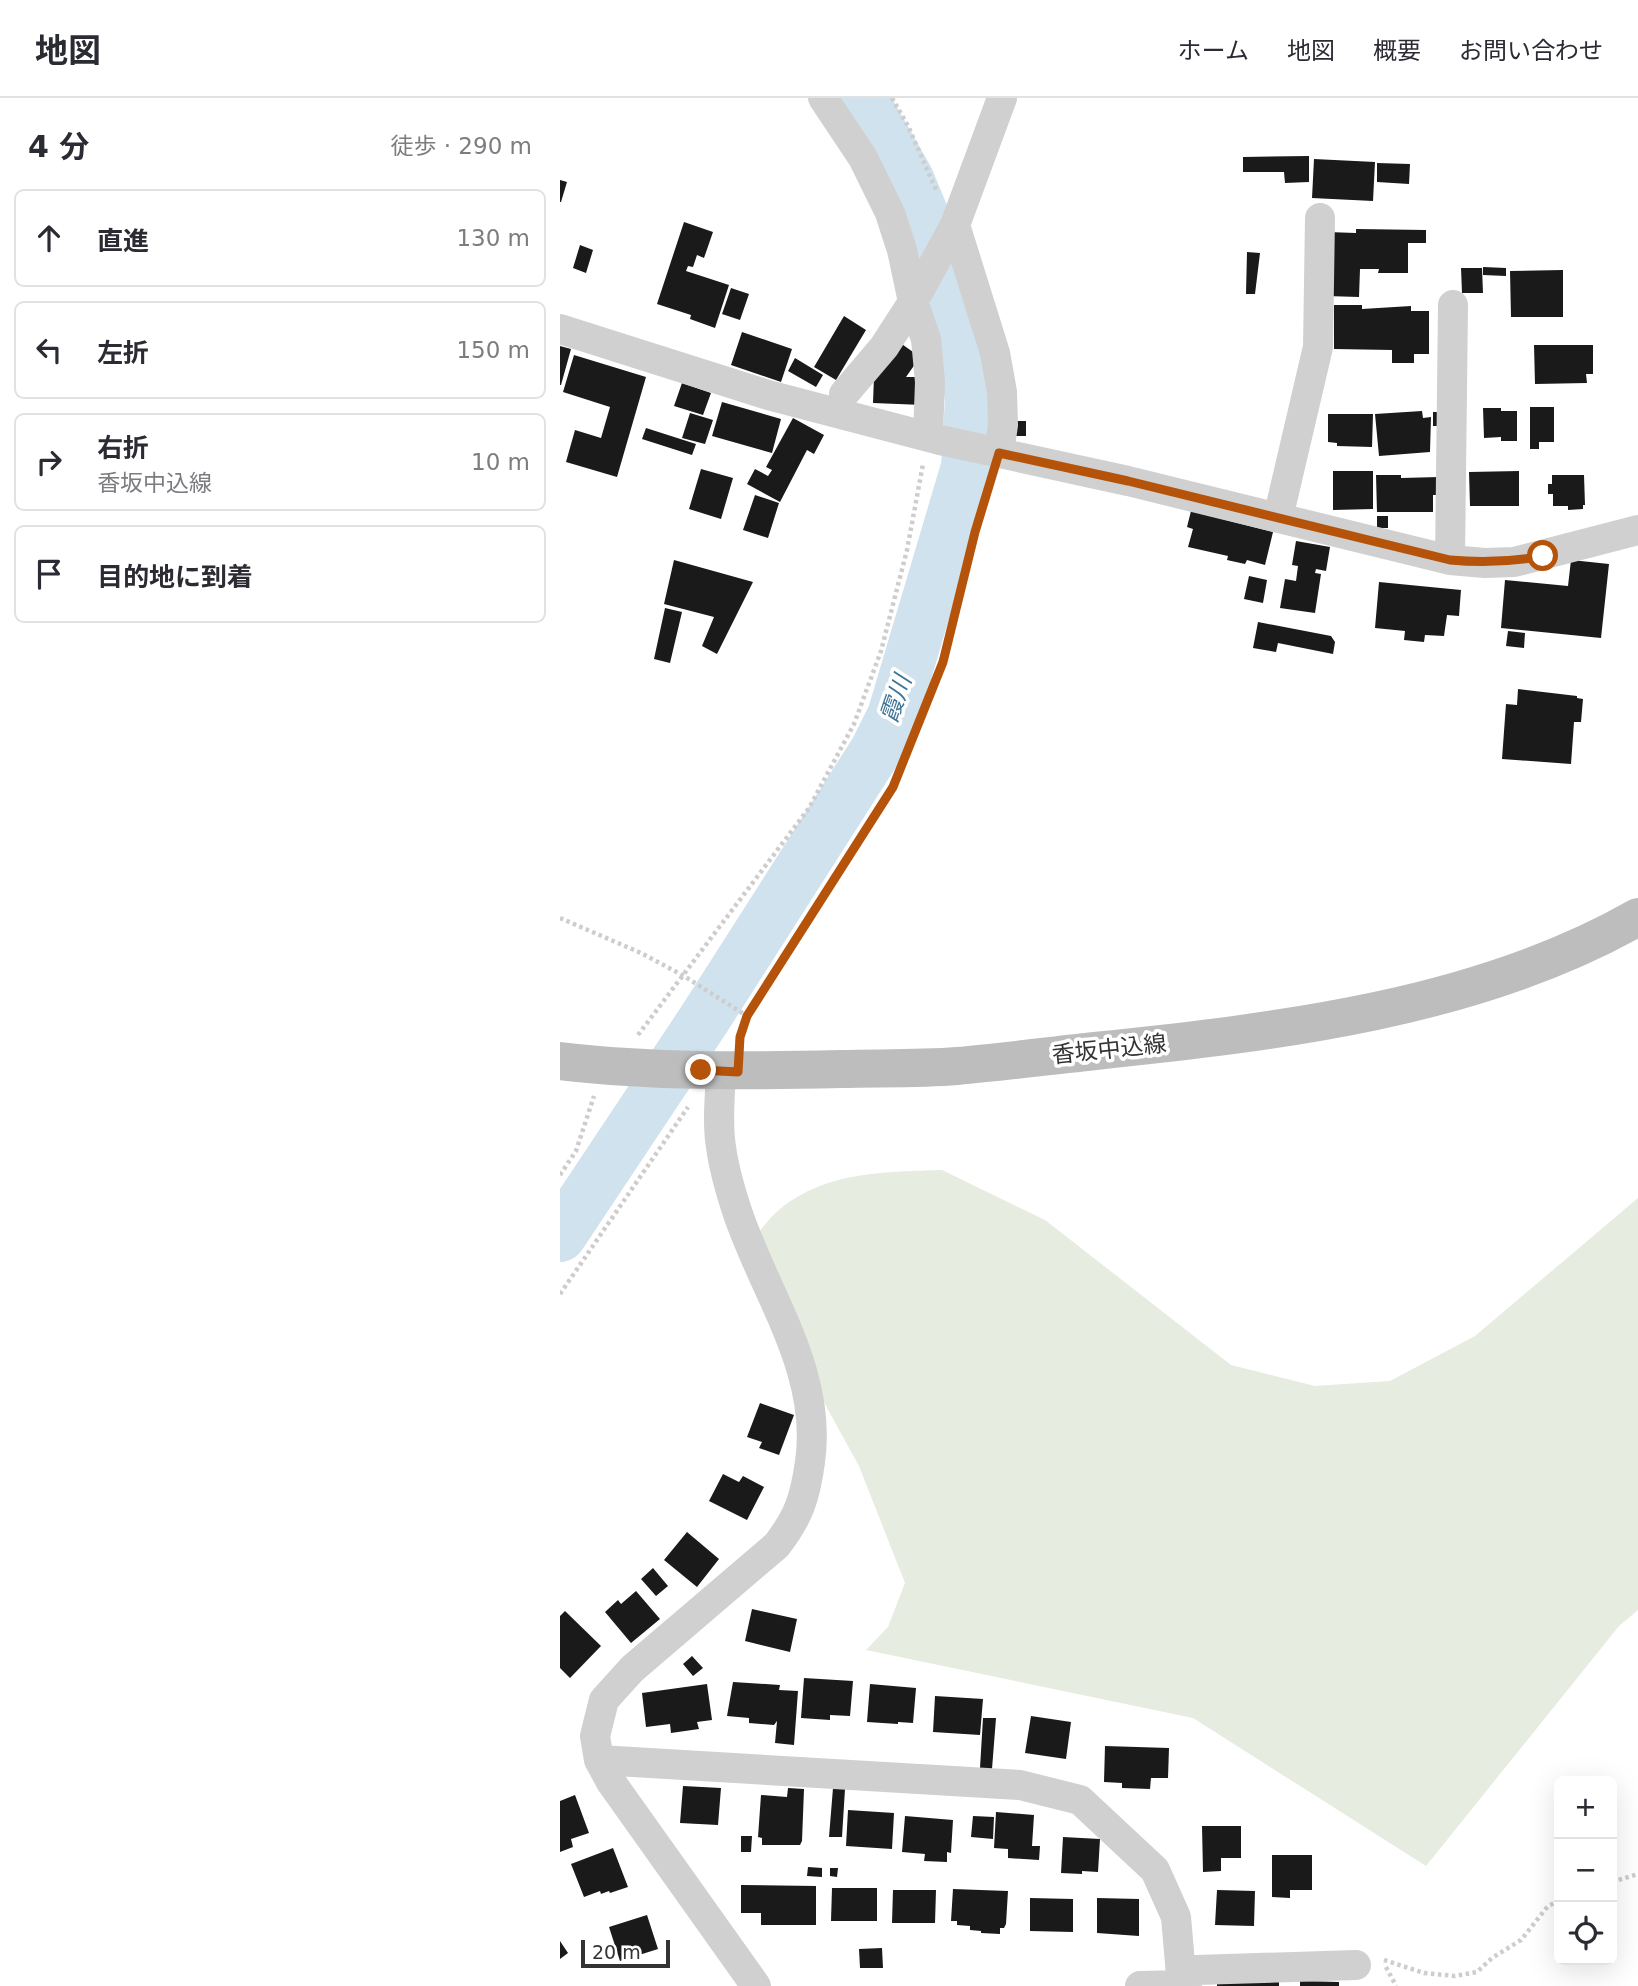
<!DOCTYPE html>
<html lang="ja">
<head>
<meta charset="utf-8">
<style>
  body { margin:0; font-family:"DejaVu Sans","Noto Sans JP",sans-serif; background:#f7f7f7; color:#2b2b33 }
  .controls { position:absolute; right:21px; bottom:21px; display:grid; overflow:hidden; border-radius:10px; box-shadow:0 7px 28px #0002 }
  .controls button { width:63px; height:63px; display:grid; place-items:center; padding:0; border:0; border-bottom:2px solid #e1e1e2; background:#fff; color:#2b2b33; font:35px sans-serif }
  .scale { position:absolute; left:21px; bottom:18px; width:89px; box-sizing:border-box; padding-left:7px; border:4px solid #333; border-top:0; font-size:19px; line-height:24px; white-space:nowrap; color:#333; -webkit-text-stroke:5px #fff; paint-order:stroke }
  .stop { position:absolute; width:21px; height:21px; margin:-16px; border:5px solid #b45309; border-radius:50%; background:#fff }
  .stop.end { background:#b45309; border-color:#fff; box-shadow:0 2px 7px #0008 }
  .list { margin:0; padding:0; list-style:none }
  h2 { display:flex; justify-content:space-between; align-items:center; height:91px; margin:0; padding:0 28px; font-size:30px }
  h2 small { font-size:23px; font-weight:400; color:#7c7c81 }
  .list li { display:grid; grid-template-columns:46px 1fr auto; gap:21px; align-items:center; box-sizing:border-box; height:98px; margin:0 14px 14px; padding:0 14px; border:2px solid #e1e1e2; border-radius:10px }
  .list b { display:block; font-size:26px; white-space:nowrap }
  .list p { margin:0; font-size:23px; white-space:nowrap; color:#7c7c81 }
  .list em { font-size:23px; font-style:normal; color:#7c7c81 }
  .icon { flex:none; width:38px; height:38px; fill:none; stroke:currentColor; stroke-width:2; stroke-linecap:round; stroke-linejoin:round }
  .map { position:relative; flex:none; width:1078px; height:1888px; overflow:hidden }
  header { display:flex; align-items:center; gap:42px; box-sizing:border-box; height:98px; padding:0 35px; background:#fff; border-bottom:2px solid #e1e1e2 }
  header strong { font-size:33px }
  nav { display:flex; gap:38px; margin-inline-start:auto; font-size:24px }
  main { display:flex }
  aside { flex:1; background:#fff }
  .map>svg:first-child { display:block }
</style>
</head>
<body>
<header>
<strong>地図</strong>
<nav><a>ホーム</a><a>地図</a><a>概要</a><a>お問い合わせ</a></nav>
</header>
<main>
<aside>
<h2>4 分<small>徒歩 · 290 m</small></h2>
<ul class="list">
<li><svg class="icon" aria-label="ahead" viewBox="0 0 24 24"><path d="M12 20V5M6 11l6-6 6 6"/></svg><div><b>直進</b></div><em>130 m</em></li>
<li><svg class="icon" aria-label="left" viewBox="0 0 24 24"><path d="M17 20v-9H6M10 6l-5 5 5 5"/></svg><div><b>左折</b></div><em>150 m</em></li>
<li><svg class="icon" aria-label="right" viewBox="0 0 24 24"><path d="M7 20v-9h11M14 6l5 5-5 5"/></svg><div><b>右折</b><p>香坂中込線</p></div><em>10 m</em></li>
<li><svg class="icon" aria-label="arrive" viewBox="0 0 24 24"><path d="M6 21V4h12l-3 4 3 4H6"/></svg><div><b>目的地に到着</b></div></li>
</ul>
</aside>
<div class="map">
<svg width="1078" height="1888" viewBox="0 0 1078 1888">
  <rect width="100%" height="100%" fill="#fff"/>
  <path fill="#e6ecdf" d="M382,1072L485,1122L671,1267L755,1288L830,1283L915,1238L1078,1100V1512L1059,1528L866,1768L633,1620L306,1552L328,1529L345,1485L299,1368L211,1208L194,1140C202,1131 210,1119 220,1111C266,1073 326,1074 382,1072Z"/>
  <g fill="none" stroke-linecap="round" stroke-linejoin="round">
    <path stroke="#cfe2ee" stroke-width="52" d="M0,1138L145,920L316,652L333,618L407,369L411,301L393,189L348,81L302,0"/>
  </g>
  <path fill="#1a1a1a" d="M749,58V84L725,85L724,74H683V59Z
    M754,61L815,64L813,103L752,100Z
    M817,65L850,66L849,86L817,84Z
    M0,82L7,84L1,104H0Z
    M124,124L153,134L144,160L137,157L133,169L128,168L126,173L169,187L155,230L130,221L131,217L97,206Z
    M796,131L866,132V145H848V175H818L819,171H800L799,199L766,198L767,134L796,135Z
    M20,147L33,152L26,175L13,170Z
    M687,154L700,155L695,196H686Z
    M923,169L946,170V178L923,177Z
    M901,170H922L923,195H902Z
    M1003,172V219H951L950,173Z
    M171,190L189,196L180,222L162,216Z
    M774,207H802V211L851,208V213H869V256H854V265H832V252L774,251Z
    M284,218L306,232L276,282L254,269Z
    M182,234L232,251L221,284L171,267Z
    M339,244L360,259L346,279H364L363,307L313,305L314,278Z
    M974,247H1033V276H1026L1027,285L975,286Z
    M0,248L11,251L1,287H0Z
    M14,257L86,279L57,379L6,364L15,332L41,340L50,309L3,294Z
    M235,260L263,277L256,289L228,273Z
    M122,285L151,295L143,317L114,308Z
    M162,304L221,321L212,355L152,338Z
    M970,309H994V344H979V351H970Z
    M923,310H941V313H957V343H941V339L924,340Z
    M862,313L863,320L871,319L870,354L819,358L815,316Z
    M873,314H880V328H873Z
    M130,315L153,322L145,346L122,340Z
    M768,316H813L812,349L777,348V345L768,344Z
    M233,320L264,337L254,356L247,352L220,404L187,386L195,371L208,378L212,372L206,369Z
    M454,323H466V338H454Z
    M86,330L136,346L132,357L82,341Z
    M141,371L173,380L161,421L129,411Z
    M773,373H813V411L773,412Z
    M959,373V408H910L909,374Z
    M816,377H841V380L879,379L880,397H873V414H817Z
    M992,377H1024L1025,407H1023V411L1008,412V408H993V396H988V386H992Z
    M195,397L219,405L208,440L183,432Z
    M631,413L713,434L705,467L687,462L685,466L667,462L668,458L628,449L633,431L627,429Z
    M817,418H828V430H817Z
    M736,443L770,449L766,473L756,471L755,475L761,476L755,515L720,510L725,481L736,483L738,468L732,467Z
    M114,462L193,484L157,556L142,548L154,519L104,506Z
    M1011,462L1049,466L1041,540L941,530L945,482L1008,488Z
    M689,478L707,482L703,505L684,501Z
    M819,484L901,492L899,518L887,517L884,538L865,537L864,544L844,542L845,533L815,530Z
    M105,510L122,514L110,565L94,561Z
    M698,524L771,538L775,544L773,556L718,545L716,554L693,550Z
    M948,533L965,535L964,550L946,548Z
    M958,591L1017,598V600L1023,601L1021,624H1014L1011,666L942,661L946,606L957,607Z
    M200,1305L234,1317L219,1357L199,1350L202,1344L187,1339Z
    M163,1376L179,1384L183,1378L204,1389L187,1422L149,1403Z
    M127,1434L159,1461L137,1489L104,1462Z
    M93,1470L108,1488L96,1498L81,1481Z
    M76,1493L100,1521L71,1545L45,1514L58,1502L61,1506Z
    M192,1511L237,1521L230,1554L185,1543Z
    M5,1513L41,1548L10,1580L0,1570V1518Z
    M132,1558L143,1570L133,1578L123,1566Z
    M244,1580L293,1583L290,1618L270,1617V1622L241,1620Z
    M173,1584L220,1587L219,1592L238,1593L234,1647L215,1645L217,1623L214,1627L189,1625V1620L167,1618Z
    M147,1586L152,1622L137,1624L139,1631L111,1635L110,1626L86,1629L82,1595Z
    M310,1586L356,1590L353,1625L338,1624V1626L307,1624Z
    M375,1598L423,1601L420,1637L373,1634Z
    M471,1618L511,1624L506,1661L465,1655Z
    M423,1620H436L432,1671L420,1670Z
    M545,1648L609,1650L608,1680H591L590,1691L562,1690V1685L544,1684Z
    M123,1688L161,1690L158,1727L120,1725Z
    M228,1690L244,1691L242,1743L240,1747H202V1740L198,1739L201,1697L227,1699Z
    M273,1690L285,1691L282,1739H269Z
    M15,1697L29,1735L11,1741L13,1749L0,1754V1703Z
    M288,1712L334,1715L332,1751L286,1748Z
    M436,1714L474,1717L472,1748H480L479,1762L448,1760V1751L434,1750Z
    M345,1718L393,1722L391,1755L387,1754V1764L364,1763L365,1756L342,1754Z
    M413,1718L434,1719L433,1741L411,1739Z
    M642,1728H681V1760H661V1773L643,1774Z
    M181,1738H192L191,1754H181Z
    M503,1739L540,1741L538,1774L522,1773V1776L501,1775Z
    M53,1750L68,1789L50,1795L49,1793L41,1796L40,1793L24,1799L11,1766Z
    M712,1757H752V1792H730V1800L712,1799Z
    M248,1769L262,1770V1779L247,1778Z
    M270,1770H278L277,1779L270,1778Z
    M181,1787L256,1788V1827H201V1815H181Z
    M272,1790H317V1823H271Z
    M393,1791L448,1793L446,1826L444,1830H440V1836L421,1835V1833L410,1832V1828L397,1827V1823H391Z
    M333,1792H376L375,1825H332Z
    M657,1792L695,1793L694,1828L655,1827Z
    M470,1800L513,1801V1834L470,1833Z
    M537,1800L579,1801V1838L537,1835Z
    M87,1817L98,1851L60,1863L49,1829Z
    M0,1843L8,1855L0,1861Z
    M322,1850L323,1870H300L299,1851Z
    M657,1880H719V1888H657Z
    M740,1883L779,1884V1888H740Z"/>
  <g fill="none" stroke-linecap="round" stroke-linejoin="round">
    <path stroke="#cdcdcd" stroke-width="4.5" stroke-dasharray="3.5 3.5" stroke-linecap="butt" d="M332,0L348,28L377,94
      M0,820L81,855L124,878L187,918
      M78,937L249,710L294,626L321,553L347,452L363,366
      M181,938L187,918L333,689L384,564L429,383
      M0,1077L16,1053L34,998
      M0,1196L128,1009
      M1052,1784L1078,1776
      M824,1862L864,1875L895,1878L917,1874L932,1860L961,1842L988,1808L999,1803
      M826,1869L836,1888"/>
    <path stroke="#d0d0d0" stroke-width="30" d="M263,0L303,60L330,115L342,152L353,204L366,241L370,284L368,338
      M0,231L208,297L380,342L568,383L890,462L925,465L954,464L1078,432
      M284,296L324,249L353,204L395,127
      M439,355L443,327L442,294L435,255L395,127L442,0
      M718,420L758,249L760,120
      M890,462L893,207
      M161,974C160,998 157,1025 161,1049C164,1071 171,1095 178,1116C206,1198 263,1274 250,1364C245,1400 239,1418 217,1447L72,1571L44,1602L35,1638L39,1662L51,1684L196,1888
      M39,1662L460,1687L520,1702L595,1772L616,1819L622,1888
      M580,1888L622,1887L636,1872L796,1867"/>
    <path stroke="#bdbdbd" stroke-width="38" d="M0,963C94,974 187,973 281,971C320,970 359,971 397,968C443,964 489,958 535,953C716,934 917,911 1078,819"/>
  </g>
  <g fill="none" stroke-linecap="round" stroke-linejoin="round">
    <path stroke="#b45309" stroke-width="9" d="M141,972L178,974L180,939L187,918L333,689L383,564L415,434L439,355L568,383L890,462C923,465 951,464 983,458"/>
  </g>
  <g text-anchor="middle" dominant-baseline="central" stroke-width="7" stroke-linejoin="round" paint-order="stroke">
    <g font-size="23" fill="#333" stroke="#fff">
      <text transform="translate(549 951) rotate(-6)">香坂中込線</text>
    </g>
    <g font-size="24" font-style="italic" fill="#3f7597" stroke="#fff">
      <text transform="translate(336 601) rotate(-71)">霞川</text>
    </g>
  </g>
</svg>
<div class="controls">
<button>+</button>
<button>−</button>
<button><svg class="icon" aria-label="locate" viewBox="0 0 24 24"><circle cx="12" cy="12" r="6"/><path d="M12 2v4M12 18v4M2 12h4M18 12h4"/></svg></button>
</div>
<div class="scale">20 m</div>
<div class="stop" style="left:983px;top:458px"></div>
<div class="stop end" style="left:141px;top:972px"></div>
</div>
</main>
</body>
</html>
